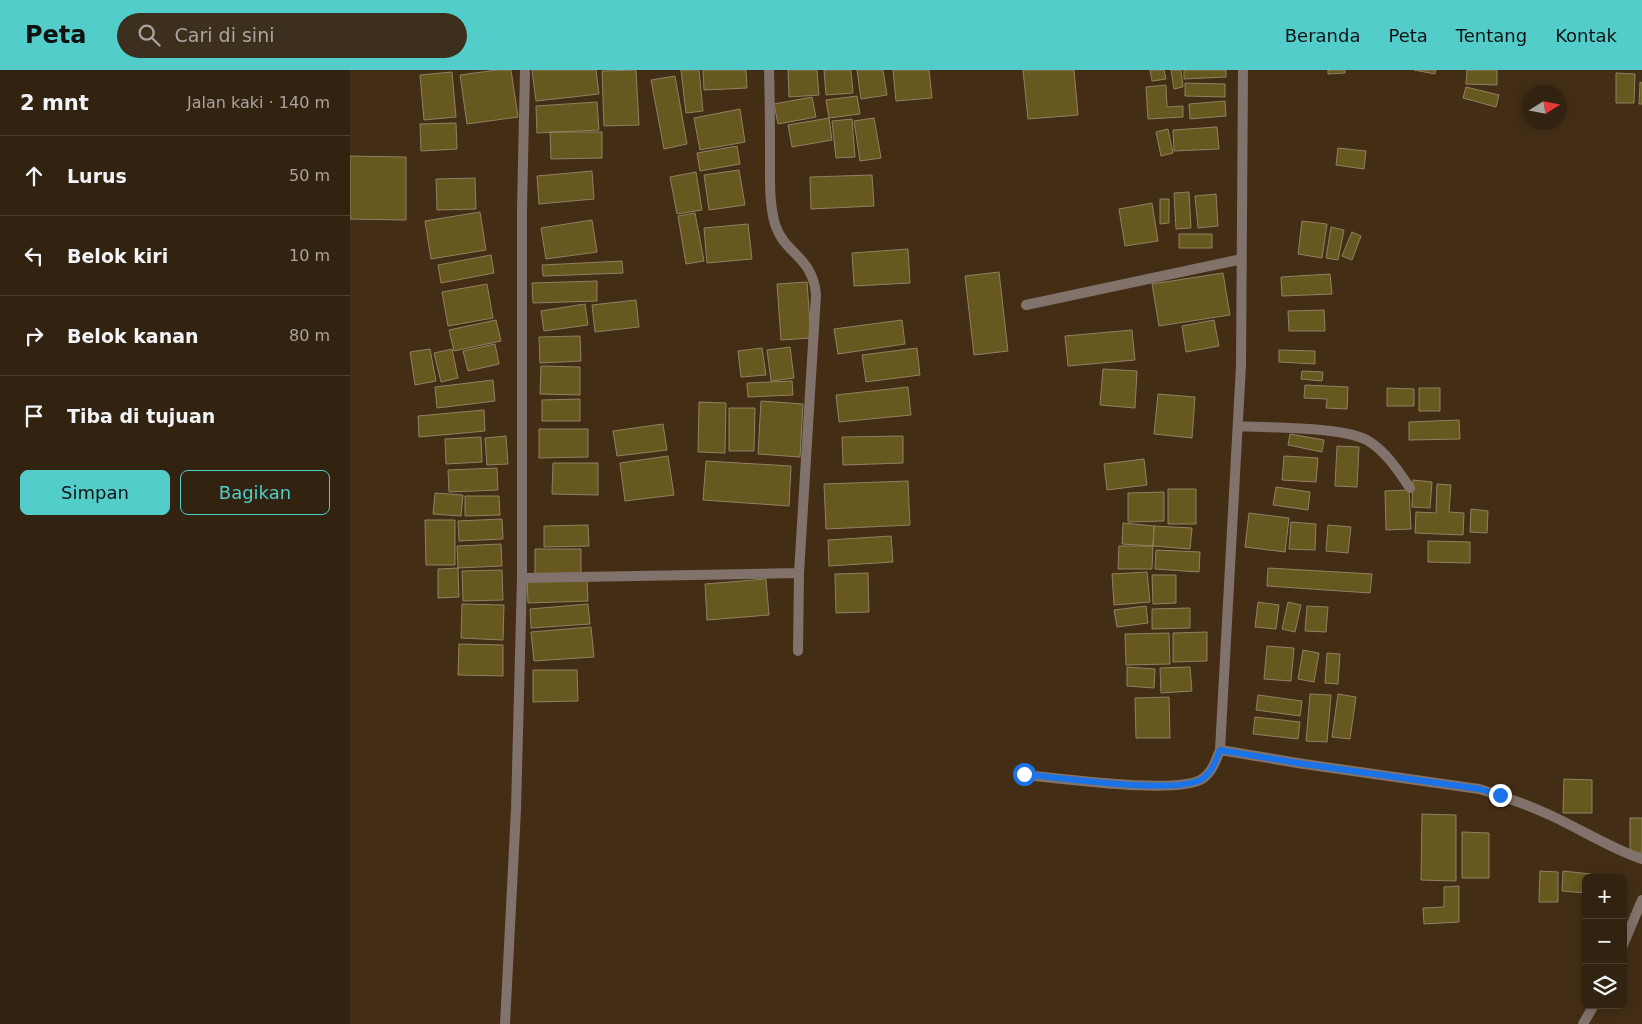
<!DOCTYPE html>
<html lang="id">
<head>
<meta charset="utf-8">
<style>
  body { margin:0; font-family:"DejaVu Sans",sans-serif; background:#3d2f1e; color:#f1f3f6 }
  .controls { position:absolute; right:15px; bottom:15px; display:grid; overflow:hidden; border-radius:8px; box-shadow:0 2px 12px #0003 }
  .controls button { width:45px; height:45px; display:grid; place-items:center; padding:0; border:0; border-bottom:1px solid #4d3f30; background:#322210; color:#f1f3f6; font:25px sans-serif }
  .compass { position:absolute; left:1172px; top:15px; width:45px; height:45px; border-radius:50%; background:#322210; box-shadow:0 2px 12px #0003; rotate:79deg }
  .stop { position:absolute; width:15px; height:15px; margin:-11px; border:4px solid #1a73e8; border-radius:50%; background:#fff }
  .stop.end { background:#1a73e8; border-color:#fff; box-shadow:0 1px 5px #0008 }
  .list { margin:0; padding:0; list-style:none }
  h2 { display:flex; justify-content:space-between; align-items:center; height:65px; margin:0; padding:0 20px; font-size:21px }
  h2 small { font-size:16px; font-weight:400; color:#a8a49f }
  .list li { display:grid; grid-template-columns:32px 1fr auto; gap:15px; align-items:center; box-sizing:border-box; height:80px; padding:0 20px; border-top:1px solid #4d3f30 }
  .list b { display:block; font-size:19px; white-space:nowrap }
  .list em { font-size:16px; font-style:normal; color:#a8a49f }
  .actions { display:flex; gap:10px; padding:15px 20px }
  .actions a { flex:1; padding:11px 0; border:1px solid #53cdca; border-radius:8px; text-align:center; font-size:18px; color:#53cdca }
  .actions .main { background:#53cdca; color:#111 }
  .icon { flex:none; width:28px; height:28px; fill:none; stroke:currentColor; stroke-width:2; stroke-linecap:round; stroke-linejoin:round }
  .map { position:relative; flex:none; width:1292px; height:954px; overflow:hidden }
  header { display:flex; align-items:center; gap:30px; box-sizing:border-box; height:70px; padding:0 25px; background:#53cdca; color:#111 }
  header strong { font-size:24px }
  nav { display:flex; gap:28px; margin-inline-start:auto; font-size:18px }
  .search { width:350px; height:45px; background:#3d2f1e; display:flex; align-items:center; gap:12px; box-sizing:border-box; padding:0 18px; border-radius:28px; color:#a8a49f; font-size:19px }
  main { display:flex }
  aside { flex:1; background:#322210 }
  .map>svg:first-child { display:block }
</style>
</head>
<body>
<header>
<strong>Peta</strong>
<div class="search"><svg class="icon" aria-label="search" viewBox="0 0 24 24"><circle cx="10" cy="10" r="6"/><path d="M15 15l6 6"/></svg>Cari di sini</div>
<nav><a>Beranda</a><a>Peta</a><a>Tentang</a><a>Kontak</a></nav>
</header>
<main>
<aside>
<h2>2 mnt<small>Jalan kaki · 140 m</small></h2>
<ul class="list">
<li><svg class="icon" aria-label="ahead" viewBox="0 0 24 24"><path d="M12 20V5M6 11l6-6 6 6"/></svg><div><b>Lurus</b></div><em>50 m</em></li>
<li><svg class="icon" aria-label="left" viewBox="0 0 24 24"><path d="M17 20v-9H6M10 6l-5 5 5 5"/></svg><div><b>Belok kiri</b></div><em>10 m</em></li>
<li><svg class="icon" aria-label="right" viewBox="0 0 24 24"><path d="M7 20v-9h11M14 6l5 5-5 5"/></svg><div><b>Belok kanan</b></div><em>80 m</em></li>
<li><svg class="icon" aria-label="arrive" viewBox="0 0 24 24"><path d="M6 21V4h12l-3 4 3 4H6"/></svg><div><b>Tiba di tujuan</b></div></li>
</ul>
<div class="actions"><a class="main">Simpan</a><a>Bagikan</a></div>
</aside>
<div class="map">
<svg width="1292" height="954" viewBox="0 0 1292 954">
  <rect width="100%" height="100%" fill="#432e15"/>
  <path fill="#67581f" stroke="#8c8362" d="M147,0H161L168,47L117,54L110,5Z
    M182,0H246L249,24L186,31Z
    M286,0L289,55L254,56L252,1Z
    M331,0H349L353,41L336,43Z
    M353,0H396L397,18L354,20Z
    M438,0H467L469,25L439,27Z
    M474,0H501L503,23L476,25Z
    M507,0H533L537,25L511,29Z
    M543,0H579L582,28L546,31Z
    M673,0H724L728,45L678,49Z
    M800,0H814L816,9L802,11Z
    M821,0H831L833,17L824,19Z
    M834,0H876V7L834,9Z
    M978,0H995V3L978,4Z
    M1064,0H1086L1085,4Z
    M1117,0H1147V15L1116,14Z
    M102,2L106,47L74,50L70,5Z
    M1266,3L1285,4L1284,33H1266Z
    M325,6L337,74L314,79L301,10Z
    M1290,12L1292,13V34H1289Z
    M835,13L875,14V27L835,26Z
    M816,15L817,37L833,36V47L798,49L796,17Z
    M1116,17L1149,25L1146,37L1113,28Z
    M507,26L510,44L479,48L476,30Z
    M462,27L466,47L428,54L424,34Z
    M875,31L876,46L840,49L839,34Z
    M247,32L249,60L187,63L186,36Z
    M390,39L395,72L350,80L344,48Z
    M479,48L482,70L442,77L438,55Z
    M524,48L531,88L510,91L504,51Z
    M502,49L505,87L486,88L482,51Z
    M106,53L107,79L71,81L70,54Z
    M867,57L869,79L824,81L823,60Z
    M818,59L823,83L811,86L806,62Z
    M200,62H252V88L201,89Z
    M387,76L390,94L350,101L347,83Z
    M988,78L1016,81L1014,99L986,95Z
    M0,86L56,87V150L0,149Z
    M389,100L395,135L359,140L354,105Z
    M242,101L244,129L189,134L187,106Z
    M346,102L352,140L327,144L320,107Z
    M522,105L524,136L461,139L460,107Z
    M125,108L126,139L87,140L86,109Z
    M839,122L841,158L826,159L824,123Z
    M866,124L868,156L848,158L845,126Z
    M810,129H819V153L810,154Z
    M802,133L808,171L775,176L769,139Z
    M130,142L136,180L81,189L75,151Z
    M345,143L354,191L336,194L328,146Z
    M242,150L247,182L196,189L191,158Z
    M952,151L977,154L972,188L948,184Z
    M398,154L402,189L357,193L354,158Z
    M981,157L994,160L988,190L976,188Z
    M1002,162L1011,166L1002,190L992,186Z
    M829,164H862V178H829Z
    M558,179L560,213L504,216L502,183Z
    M141,185L144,203L91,213L88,195Z
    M272,191L273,203L193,206L192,195Z
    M649,202L658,281L624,285L615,206Z
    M873,203L880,245L809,256L802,214Z
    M980,204L982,224L932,226L931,207Z
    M247,211V231L183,233L182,213Z
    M457,212L461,268L431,270L427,214Z
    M137,214L143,248L98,256L92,222Z
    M286,230L289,257L245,262L242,235Z
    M235,234L238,255L194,261L191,241Z
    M974,240L975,261H939L938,241Z
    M146,250L151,271L104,281L99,260Z
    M552,250L555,274L488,284L484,259Z
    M864,250L869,276L836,282L832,256Z
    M782,260L785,290L718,296L715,266Z
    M230,266L231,291L190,293L189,267Z
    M145,274L149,294L118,301L113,281Z
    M440,277L444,308L421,311L417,280Z
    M412,278L416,305L391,307L388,281Z
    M567,278L570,305L516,312L512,285Z
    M80,279L86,311L65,315L60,282Z
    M102,279L108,308L91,312L84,283Z
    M929,280L965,281V294L929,292Z
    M191,296L230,297V325L190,324Z
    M753,299L787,301L785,338L750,335Z
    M952,301L973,302L972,311L951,309Z
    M143,310L145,331L87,338L85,317Z
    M442,311L443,325L398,327L397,313Z
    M955,315L998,317L997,339L976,338L977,329L954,328Z
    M558,317L561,345L489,352L486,325Z
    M1037,318L1064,319V336H1037Z
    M1069,318H1090V341H1069Z
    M808,324L845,327L842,368L804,364Z
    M230,329V351H192V330Z
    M411,331L453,334L450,387L408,384Z
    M349,332L376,333L375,383L348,382Z
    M379,338H405L404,381H379Z
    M134,340L135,361L69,367L68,346Z
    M1109,350L1110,369L1059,370V352Z
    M313,354L317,380L267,386L263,361Z
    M189,359H238V387L189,388Z
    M940,364L974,370L972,382L938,375Z
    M156,366L158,394L137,395L135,368Z
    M553,366V393L493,395L492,367Z
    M131,367L132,392L96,394L95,369Z
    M987,376L1009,377L1007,417L985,416Z
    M318,386L324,425L275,431L270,393Z
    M934,386L968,388L966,412L932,410Z
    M794,389L797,415L757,420L754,394Z
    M356,391L441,396L439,436L353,430Z
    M203,393H248V425L202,424Z
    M147,398L148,420L99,422L98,400Z
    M1063,410L1082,412L1080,438L1062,437Z
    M558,411L560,455L476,459L474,414Z
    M1087,414L1101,415L1099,442L1114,443L1113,465L1065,463L1066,442L1086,443Z
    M926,417L960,422L958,440L923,435Z
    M818,419H846V454H818Z
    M1059,420L1061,459L1036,460L1035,421Z
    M814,422V451L778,452V423Z
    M85,423L113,425L111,446L83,444Z
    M115,426H149L150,445L115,446Z
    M1121,439L1138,441L1137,463L1120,462Z
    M899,443L939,448L935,482L895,477Z
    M152,449L153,469L109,471L108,451Z
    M75,450H105V495H76Z
    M941,452L966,454L965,480L939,479Z
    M773,453L804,456L803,476L772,474Z
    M238,455L239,476L194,477V456Z
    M978,455L1001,457L998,483L976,481Z
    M804,456L842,458L840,479L803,476Z
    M541,466L543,492L479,496L478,470Z
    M1078,471L1120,472V493L1078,492Z
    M151,474L152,496L108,498L107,476Z
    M769,476H803L802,499H768Z
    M185,479H231V507H185Z
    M806,480L850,482L849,502L805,499Z
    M108,498L109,527L88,528V499Z
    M918,498L1022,504L1020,523L917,516Z
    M152,500L153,530L113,531L112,501Z
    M797,502L800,532L764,535L762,504Z
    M518,503L519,542L486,543L485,504Z
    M802,505H826V533L803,534Z
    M237,508L238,531L178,533L177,510Z
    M416,509L419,545L357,550L355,514Z
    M908,532L929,535L926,559L905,557Z
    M938,532L951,535L945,562L932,559Z
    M112,534L154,535L153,570L111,568Z
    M238,534L240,554L181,558L180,539Z
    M796,536L798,553L767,557L764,540Z
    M957,536L978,537L976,562L955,561Z
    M840,538V558L802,559V539Z
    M241,557L244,587L184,591L181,562Z
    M857,562V591L823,592V563Z
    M819,563L820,594L776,595L775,564Z
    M109,574L153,575V606L108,605Z
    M917,576L944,578L941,611L914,609Z
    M953,580L969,583L964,612L948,609Z
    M977,583L990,584L988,614L975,613Z
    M777,597L805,599L804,618L777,616Z
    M840,597L842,621L811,623L810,598Z
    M183,600H227L228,631L183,632Z
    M960,624L981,625L977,672L956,671Z
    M988,624L1006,627L1000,669L982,667Z
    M908,625L952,631L950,646L906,640Z
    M819,627L820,668H786L785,628Z
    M905,647L950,652L948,669L903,664Z
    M1214,709L1242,710V743H1213Z
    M1072,744L1106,745V811L1071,810Z
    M1280,748H1292V783H1280Z
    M1112,762L1139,763V808H1112Z
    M1190,801L1208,802V832H1189Z
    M1213,801L1241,804V808H1236V823L1212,821Z
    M1109,816V852L1074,854L1073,838L1094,837V817Z"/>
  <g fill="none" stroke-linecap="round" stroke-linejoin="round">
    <path stroke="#81726b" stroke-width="10" d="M419,0C420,30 420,59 420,89C420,110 419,133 425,154C434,184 463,186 466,225L449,503L448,581
      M893,0L891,295L870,680L954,694L1129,719C1154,726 1178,735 1202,746C1232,760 1260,778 1292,789
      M676,235L892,189
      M888,356C918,358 998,356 1020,372C1037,383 1049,402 1060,418
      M172,508L449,503
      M674,705C710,708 826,725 852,709C862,703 866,690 870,680
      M1273,875L1292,830
      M155,954L166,739L172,508V139L175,0
      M1233,954L1244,935"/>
  </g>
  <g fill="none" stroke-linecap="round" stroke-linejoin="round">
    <path stroke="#1a73e8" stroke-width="6" d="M674,704C710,708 826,725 852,709C862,703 866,690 870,680L954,694L1130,719L1150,725"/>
  </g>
</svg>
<div class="controls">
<button>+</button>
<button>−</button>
<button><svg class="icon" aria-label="layers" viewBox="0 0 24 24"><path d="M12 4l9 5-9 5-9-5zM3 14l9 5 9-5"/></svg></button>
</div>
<svg class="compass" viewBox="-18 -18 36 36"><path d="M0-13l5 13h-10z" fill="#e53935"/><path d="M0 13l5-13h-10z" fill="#a8a49f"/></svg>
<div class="stop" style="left:674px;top:704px"></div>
<div class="stop end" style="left:1150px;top:725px"></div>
</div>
</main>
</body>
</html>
